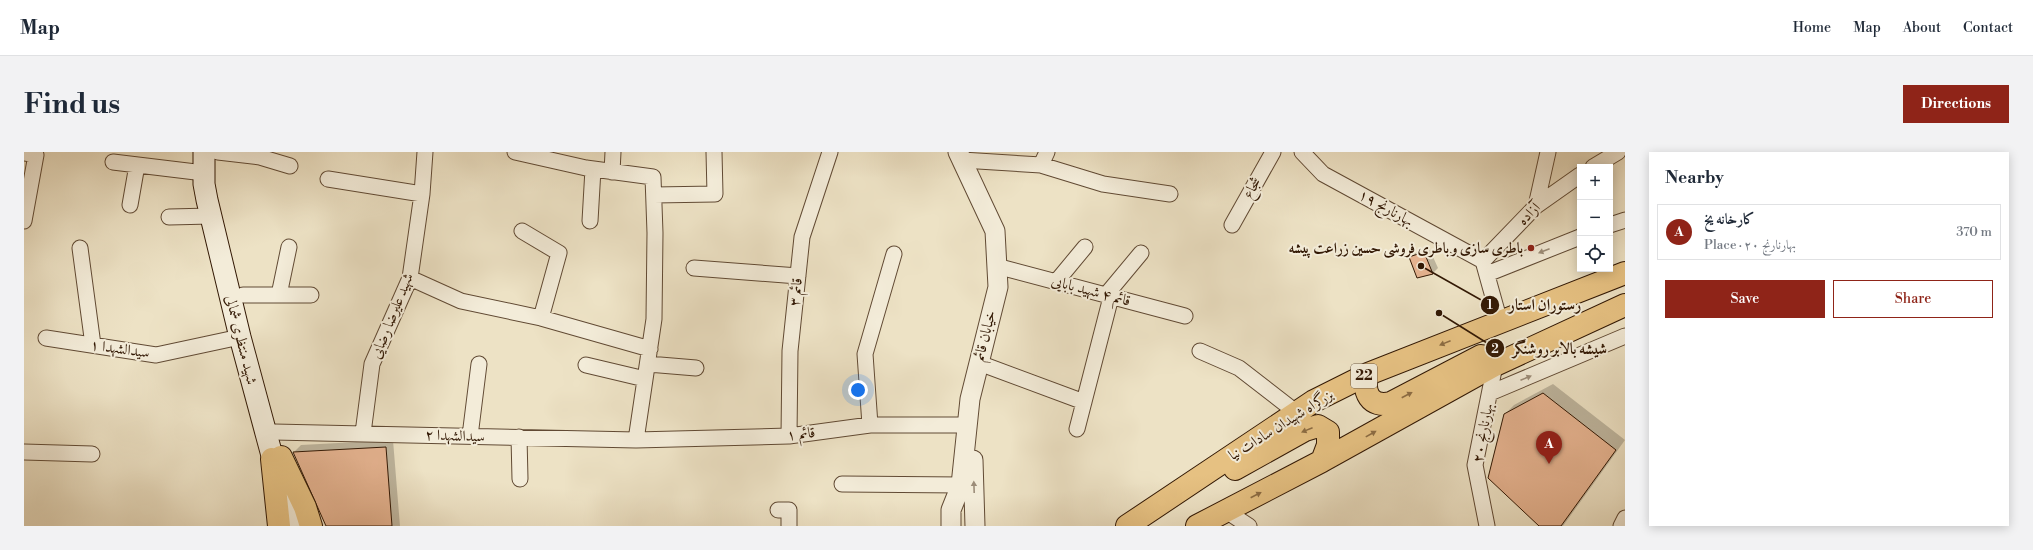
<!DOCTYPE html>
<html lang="en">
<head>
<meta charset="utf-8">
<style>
  body { margin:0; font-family:"Libre Bodoni",Amiri,serif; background:#f2f2f3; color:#1f2937 }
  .controls { position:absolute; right:12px; top:12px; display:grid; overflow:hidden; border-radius:0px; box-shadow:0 2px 10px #0003 }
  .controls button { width:36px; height:36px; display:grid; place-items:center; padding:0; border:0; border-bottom:1px solid #e0e1e3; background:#fff; color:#1f2937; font:20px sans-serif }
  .you { position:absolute; left:834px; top:238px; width:14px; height:14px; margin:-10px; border:3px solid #fff; border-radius:50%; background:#1a73e8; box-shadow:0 0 0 6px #1a73e833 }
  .badge { display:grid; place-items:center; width:26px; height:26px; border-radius:50%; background:#8f2418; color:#fff; font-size:13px; font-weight:700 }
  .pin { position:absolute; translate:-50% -33px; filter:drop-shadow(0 1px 2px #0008) }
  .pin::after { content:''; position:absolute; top:21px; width:14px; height:12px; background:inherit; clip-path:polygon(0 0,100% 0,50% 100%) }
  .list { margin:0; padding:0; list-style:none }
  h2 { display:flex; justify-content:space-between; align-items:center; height:52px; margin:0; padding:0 16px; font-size:17px }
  h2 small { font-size:13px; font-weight:400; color:#747a83 }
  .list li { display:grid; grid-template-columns:26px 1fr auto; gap:12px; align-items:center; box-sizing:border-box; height:56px; margin:0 8px 8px; padding:0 8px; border:1px solid #e0e1e3; border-radius:0px }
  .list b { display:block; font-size:15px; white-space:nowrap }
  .list p { margin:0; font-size:13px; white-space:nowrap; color:#747a83 }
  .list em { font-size:13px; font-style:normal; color:#747a83 }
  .actions { display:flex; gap:8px; padding:12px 16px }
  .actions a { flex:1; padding:9px 0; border:1px solid #8f2418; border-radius:0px; text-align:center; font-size:14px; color:#8f2418 }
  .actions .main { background:#8f2418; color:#fff }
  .icon { flex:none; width:22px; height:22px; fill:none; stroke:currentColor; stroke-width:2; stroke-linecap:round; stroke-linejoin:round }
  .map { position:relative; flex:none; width:1601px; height:374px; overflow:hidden; border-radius:0px }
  header { display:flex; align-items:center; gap:24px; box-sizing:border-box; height:56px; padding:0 20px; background:#fff; border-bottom:1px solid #e0e1e3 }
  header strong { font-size:19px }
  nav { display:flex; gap:22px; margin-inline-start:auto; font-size:14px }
  .intro { display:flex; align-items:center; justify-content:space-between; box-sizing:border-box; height:96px; padding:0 24px }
  h1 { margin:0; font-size:28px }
  .button { padding:10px 18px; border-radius:0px; background:#8f2418; color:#fff; font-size:14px; font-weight:700 }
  main { display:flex; gap:24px; padding:0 24px }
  aside { flex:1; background:#fff; border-radius:0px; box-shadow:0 2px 10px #0003 }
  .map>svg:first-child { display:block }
</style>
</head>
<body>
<header>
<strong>Map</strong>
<nav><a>Home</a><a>Map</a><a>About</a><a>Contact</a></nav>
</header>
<div class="intro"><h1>Find us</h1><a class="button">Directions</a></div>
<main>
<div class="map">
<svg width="1601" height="374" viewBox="0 0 1601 374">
  <rect width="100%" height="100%" fill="#ede2c5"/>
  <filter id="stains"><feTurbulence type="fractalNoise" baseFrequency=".005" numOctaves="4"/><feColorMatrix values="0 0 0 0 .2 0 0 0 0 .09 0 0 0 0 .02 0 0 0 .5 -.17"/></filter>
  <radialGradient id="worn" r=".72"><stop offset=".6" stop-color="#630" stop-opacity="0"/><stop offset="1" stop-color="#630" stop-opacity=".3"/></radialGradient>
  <path fill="#0003" d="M1405,96L1414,116L1409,121L1394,125L1386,106L1391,101Z
    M1529,232L1601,288L1539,374H1516L1481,262L1490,253Z
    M369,288L376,374H304L270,300L277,293Z"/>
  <path fill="#e4b28f" stroke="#321804" d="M1400,100L1409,122L1393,126L1385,105Z
    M1519,241L1592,298L1537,374H1515L1464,326L1480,262Z
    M362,295L368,374H302L269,300Z"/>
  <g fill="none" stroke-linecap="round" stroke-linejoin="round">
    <g stroke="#614a34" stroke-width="17">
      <path id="minor" d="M194,0L236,5L266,14
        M491,0L562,16L629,25L631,81L630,167L612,288
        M1278,0L1299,22L1459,109L1476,170
        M0,1L12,3L0,69
        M938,8L1017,13L1079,32L1146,42
        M89,10L180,21
        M1017,13L1023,0
        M1569,15L1594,0
        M588,20L589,0
        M304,27L398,42
        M630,43L691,42L690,0
        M106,53L113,13
        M1512,54L1524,0
        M145,65L187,64
        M566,69L569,17
        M1208,73L1249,0
        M1586,73L1601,68
        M498,79L535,101L517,166
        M56,96L69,193
        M1459,109L1512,54L1556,23
        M972,114L1161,164
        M670,116L774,124
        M1463,122L1556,85
        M386,126L437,149L517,166L626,197
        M1032,130L1061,95
        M219,143H287
        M255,143L265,95
        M1082,143L1117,101
        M22,186L132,203L216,185
        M1176,199L1215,216L1273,261
        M955,211L1060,250
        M624,212L672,216
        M562,213L621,227
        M1466,241L1601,184
        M846,273L841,202L870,102
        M1053,277L1087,145
        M250,280L612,288L765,284L846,273H942
        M339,281L348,212L386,126L398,42L401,0
        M446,284L455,212
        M765,284L766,199L778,85L806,0
        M495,285L496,327
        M0,300L68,302
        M818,332L937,333
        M754,358H765V374
        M1202,359L1225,374
        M1463,374L1451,313L1471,213
        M1597,374L1601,366"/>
    </g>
    <g stroke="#614a34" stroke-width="21">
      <path id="tertiary" d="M949,308L951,374
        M927,374V358L937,333L946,247L974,135L971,79L934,0"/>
    </g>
    <g stroke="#321804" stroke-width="23">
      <path id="secondary" d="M180,0V32L183,48L216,185L267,374"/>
    </g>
    <g stroke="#321804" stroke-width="24">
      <path id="trunk" d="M1344,222C1338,240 1346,256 1367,251L1457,204
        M257,305L281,355L287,374
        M248,307L255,374
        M1211,317L1281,278L1294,274L1304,280V293L1298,309
        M1103,374L1290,249L1344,222L1601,121
        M1173,374L1298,309L1471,213L1601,153"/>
    </g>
    <use href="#minor" stroke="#f3ecd9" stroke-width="15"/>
    <use href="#tertiary" stroke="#f3ecd9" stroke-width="19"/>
    <use href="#secondary" stroke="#f3ecd9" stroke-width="21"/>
    <use href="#trunk" stroke="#e6c182" stroke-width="22"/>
  </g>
  <defs><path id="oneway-solid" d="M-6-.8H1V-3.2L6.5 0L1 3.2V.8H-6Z"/></defs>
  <g fill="#9c8d79">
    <use href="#oneway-solid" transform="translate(1520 99) rotate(159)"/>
    <use href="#oneway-solid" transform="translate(1502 226) rotate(-23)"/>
    <use href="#oneway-solid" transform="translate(950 335) rotate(-92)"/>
  </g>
  <g fill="#8c6c43">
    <use href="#oneway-solid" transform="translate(1421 191) rotate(158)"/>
    <use href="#oneway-solid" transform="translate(1383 243) rotate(-28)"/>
    <use href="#oneway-solid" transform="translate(1283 278) rotate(158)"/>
    <use href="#oneway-solid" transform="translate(1347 282) rotate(-29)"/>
    <use href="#oneway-solid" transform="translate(1232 343) rotate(-27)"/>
  </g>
  <circle fill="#8f2418" stroke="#f3ecd9" stroke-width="1.5" cx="1507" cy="96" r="4"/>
  <g text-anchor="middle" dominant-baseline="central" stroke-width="4" stroke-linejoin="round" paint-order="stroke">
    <rect fill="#f3ecd9" stroke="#6c5844" stroke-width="1" x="1327" y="212" width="26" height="24" rx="3"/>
    <g font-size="14" font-weight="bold" fill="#321804">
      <text x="1340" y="224">22</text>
    </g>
    <g font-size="15" fill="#321804" stroke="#f3ecd9">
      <text transform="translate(1228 36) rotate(-60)">شجاع</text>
      <text transform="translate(1362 56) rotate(29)">بهارنارنج ۱۹</text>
      <text transform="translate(1505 62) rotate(-45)">آزاده</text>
      <text transform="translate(1067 139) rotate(15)">قائم ۴ شهید بابایی</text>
      <text transform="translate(772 140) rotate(-84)">قائم ۳</text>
      <text transform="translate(368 164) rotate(-68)">شهید علیرضا رضایی</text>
      <text transform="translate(961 184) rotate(-76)">خیابان قائم</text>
      <text transform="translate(217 188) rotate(76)">شهید منتظری شمالی</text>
      <text transform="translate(96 197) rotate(8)">سیدالشهدا ۱</text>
      <text transform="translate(1257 273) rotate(-32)">بزرگراه شهیدان سادات نیا</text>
      <text transform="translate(1459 281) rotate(-80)">بهارنارنج ۲۰</text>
      <text transform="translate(777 282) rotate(-6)">قائم ۱</text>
      <text transform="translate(431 284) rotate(2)">سیدالشهدا ۲</text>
    </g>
    <g font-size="15" font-weight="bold" fill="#321804" stroke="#f3ecd9" text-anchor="end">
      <text x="1499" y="96">باطری سازی و باطری فروشی حسین زراعت پیشه</text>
    </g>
  </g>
  <path fill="none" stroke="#321804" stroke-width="1.5" d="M1397 114L1466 153M1415 161L1471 196"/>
  <g fill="#321804" stroke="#f3ecd9" stroke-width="1.5">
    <circle cx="1397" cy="114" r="4"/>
    <circle cx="1415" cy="161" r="4"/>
    <circle cx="1466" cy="153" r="10"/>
    <circle cx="1471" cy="196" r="10"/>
  </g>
  <g font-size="12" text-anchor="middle" font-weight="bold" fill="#fff">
    <text x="1466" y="157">1</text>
    <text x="1471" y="201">2</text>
  </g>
  <g font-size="16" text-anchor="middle" font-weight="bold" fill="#321804" stroke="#f3ecd9" stroke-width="4" stroke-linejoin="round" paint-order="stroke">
    <text x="1521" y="158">رستوران استار</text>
    <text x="1536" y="202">شیشه بالابر روشنگر</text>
  </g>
  <rect width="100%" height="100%" filter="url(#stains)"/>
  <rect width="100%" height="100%" fill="url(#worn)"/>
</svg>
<div class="controls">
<button>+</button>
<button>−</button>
<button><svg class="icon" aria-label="locate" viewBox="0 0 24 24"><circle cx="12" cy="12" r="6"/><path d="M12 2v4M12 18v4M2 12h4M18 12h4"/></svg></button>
</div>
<div class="you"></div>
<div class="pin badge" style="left:1525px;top:312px">A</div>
</div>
<aside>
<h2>Nearby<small></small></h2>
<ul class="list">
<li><span class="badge">A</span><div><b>کارخانه یخ</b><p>Place · بهارنارنج ۲۰</p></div><em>370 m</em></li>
</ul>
<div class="actions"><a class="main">Save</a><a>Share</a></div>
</aside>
</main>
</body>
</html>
